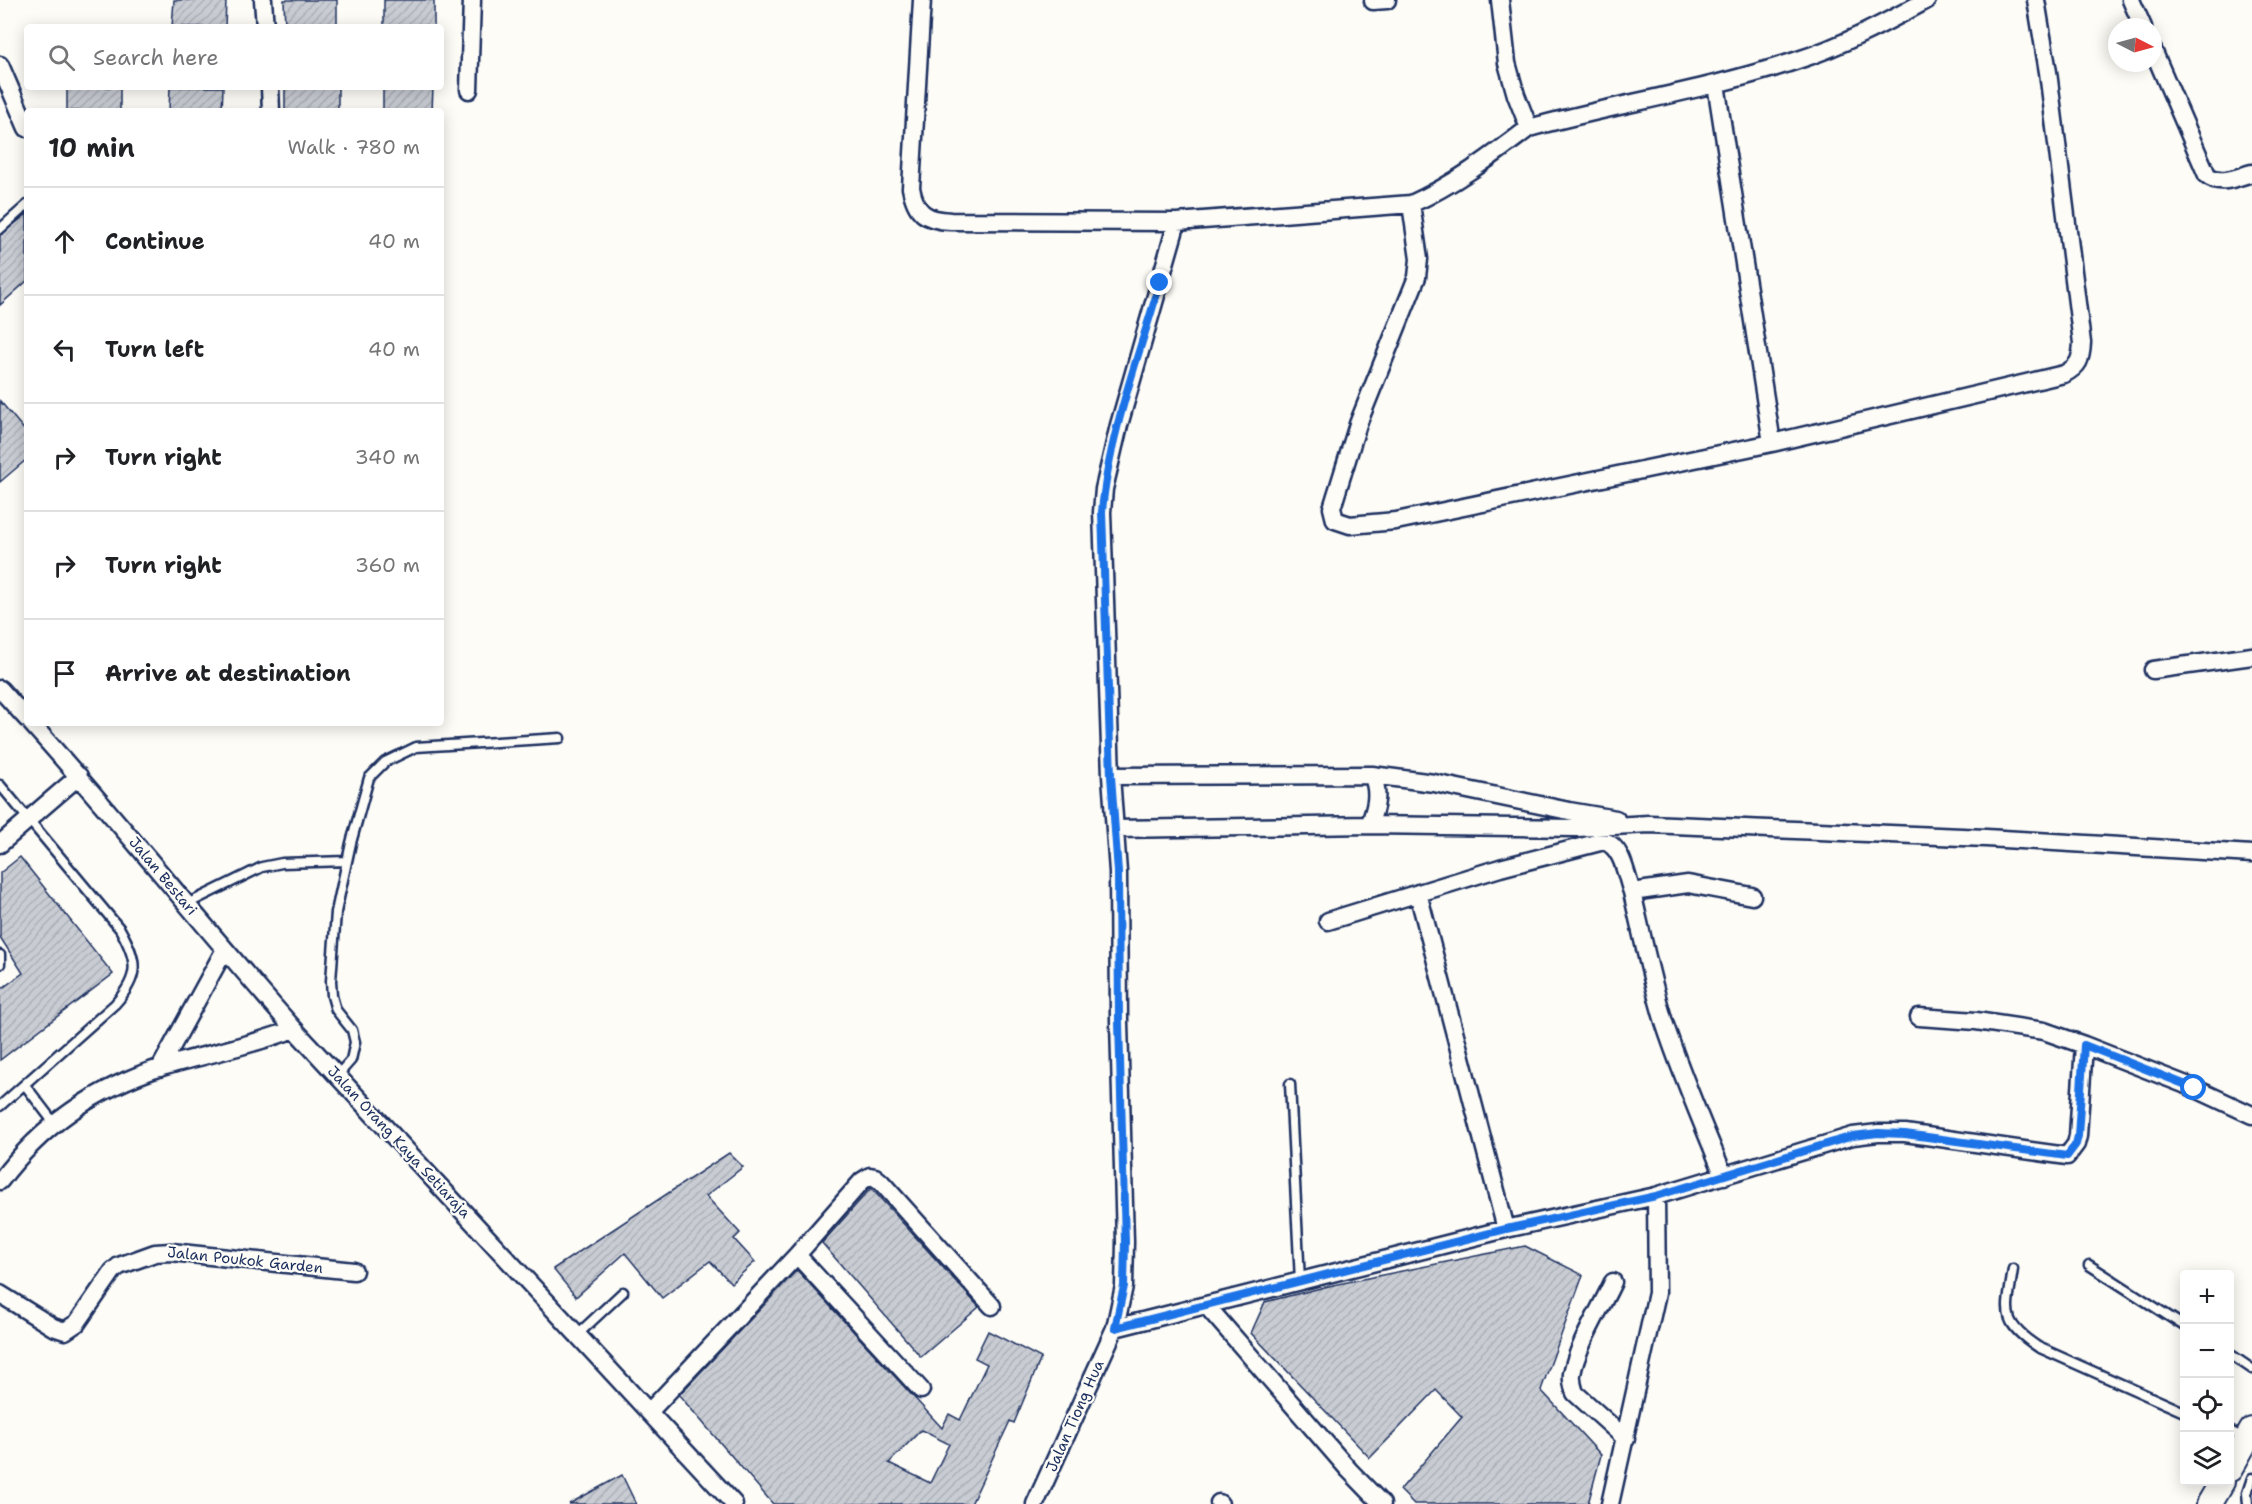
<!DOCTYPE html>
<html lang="en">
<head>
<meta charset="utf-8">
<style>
  body { margin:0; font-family:"Shantell Sans",sans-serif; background:#f2f2f2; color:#202124 }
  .controls { position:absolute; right:18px; bottom:18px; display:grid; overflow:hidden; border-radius:6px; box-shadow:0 3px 15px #0003 }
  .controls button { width:54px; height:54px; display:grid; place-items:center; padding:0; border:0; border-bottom:2px solid #e0e0e0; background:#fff; color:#202124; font:30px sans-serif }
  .compass { position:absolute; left:2108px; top:18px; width:54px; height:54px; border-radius:50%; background:#fff; box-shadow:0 3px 15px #0003; rotate:96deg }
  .stop { position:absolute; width:18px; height:18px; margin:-14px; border:4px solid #1a73e8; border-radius:50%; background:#fff }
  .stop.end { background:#1a73e8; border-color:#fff; box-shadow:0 2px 6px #0008 }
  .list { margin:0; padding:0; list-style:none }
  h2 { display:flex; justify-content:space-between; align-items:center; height:78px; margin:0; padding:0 24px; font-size:26px }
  h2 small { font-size:20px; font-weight:400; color:#757577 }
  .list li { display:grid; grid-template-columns:39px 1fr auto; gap:18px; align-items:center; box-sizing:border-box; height:108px; padding:0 24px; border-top:2px solid #e0e0e0 }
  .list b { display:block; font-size:22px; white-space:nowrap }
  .list em { font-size:20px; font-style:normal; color:#757577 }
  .icon { flex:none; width:33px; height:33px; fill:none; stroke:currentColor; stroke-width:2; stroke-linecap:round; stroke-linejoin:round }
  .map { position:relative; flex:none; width:2252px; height:1504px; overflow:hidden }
  .search { position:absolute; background:#fff; box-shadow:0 3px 15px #0003; left:24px; top:24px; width:420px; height:66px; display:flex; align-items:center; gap:15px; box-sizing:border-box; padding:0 21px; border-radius:6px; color:#757577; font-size:22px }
  .panel { position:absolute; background:#fff; box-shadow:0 3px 15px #0003; left:24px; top:108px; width:420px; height:618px; border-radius:6px }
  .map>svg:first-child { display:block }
</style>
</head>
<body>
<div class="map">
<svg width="2252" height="1504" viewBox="0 0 2252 1504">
  <defs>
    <pattern id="building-hatch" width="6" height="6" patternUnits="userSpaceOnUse" patternTransform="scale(1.5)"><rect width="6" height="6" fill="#c9ccd3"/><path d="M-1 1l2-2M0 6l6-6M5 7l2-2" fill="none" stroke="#acb0b8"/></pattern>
  </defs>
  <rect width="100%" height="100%" fill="#fdfcf7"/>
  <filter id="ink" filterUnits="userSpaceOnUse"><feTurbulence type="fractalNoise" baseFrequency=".0167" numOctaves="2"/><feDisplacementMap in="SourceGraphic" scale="12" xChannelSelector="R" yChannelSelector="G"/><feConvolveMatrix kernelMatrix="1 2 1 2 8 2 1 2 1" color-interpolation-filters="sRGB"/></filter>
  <g filter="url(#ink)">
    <path fill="url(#building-hatch)" stroke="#1b2f5e" stroke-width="1.5" fill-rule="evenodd" d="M174,0H226L225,27H172Z
      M284,0H337V27H285Z
      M384,0H434V27H384Z
      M67,87H120V111H67Z
      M170,87H223L222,111H169Z
      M285,87H338V111H285Z
      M383,87H433L432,111H383Z
      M27,214V281L0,305V235Z
      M0,401L27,433V459L0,482Z
      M20,857L113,974L0,1060V990L23,973L0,937V873Z
      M729,1153L743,1167L706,1196L740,1233L734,1239L755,1262L731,1283L710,1261L662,1298L625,1253L576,1297L553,1269Z
      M871,1188L979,1307L921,1357L822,1243Z
      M1525,1246L1583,1275L1541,1390L1601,1455L1588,1504H1414L1400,1490L1462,1417L1436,1390L1370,1458L1251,1333L1265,1302L1333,1285Z
      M797,1270L942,1428L949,1414L960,1420L987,1364L975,1358L988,1331L1041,1358L1014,1423L1010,1421L971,1504H773L679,1395ZM921,1430L949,1444L930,1483L889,1463Z
      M622,1475L636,1504H569Z"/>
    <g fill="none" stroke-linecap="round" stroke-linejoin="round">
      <g stroke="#1b2f5e" stroke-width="13">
        <path id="lane" d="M0,229L27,205
          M0,785L120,929C138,961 140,976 115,1004L0,1106
          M187,904L262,867L282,863L347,861
          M0,955V964
          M337,1076L351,1060L355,1042L352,1030L336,1010L332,996L331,981L336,912L351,843L369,778L385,762L416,747L560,738
          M1290,1084L1300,1281
          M25,1085L54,1123
          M2089,1265L2184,1326
          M2013,1269C2007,1312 1999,1321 2038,1347L2184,1412
          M578,1334L623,1292
          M2230,1354L2252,1369
          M2230,1431L2246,1439
          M2248,1504L2247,1493L2252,1478"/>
      </g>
      <g stroke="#1b2f5e" stroke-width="21">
        <path id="street" d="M263,0L265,27
          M922,0L911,188C916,213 925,220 951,221L1177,222
          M1500,0L1507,63L1516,95L1529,128C1492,156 1454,185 1411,204L1177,222L1119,425L1104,489L1102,512L1111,776L1118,872L1119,1022L1125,1242L1124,1286L1115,1328L1506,1229L1656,1196L1853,1136L1878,1133H1905L2067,1156L2076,1144L2078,1136L2084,1045L2194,1088L2252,1115
          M2131,0L2143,27
          M1373,1L1387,0
          M2153,50L2207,175C2220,186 2237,177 2252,173
          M0,65L27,128
          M1716,84L1772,443
          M270,87L271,111
          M469,90L472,0
          M1529,128C1617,104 1708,90 1795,61C1840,47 1885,23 1927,0
          M1411,204L1419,259L1417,277L1358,424L1332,508L1335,520L1350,525L1396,521L1772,443L2064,374C2079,366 2081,360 2082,343L2048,72L2036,0
          M2153,670L2252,656
          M0,689L27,719
          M31,723C121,823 205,929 294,1029L734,1504
          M1111,776L1372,775L1434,783L1569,811L1616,819
          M1369,825C1376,808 1380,792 1372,775
          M1115,829L1369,825L1577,828L1649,824L1986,838L2252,854
          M0,844L79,776
          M1418,893L1506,1229
          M1328,921L1500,868L1604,841C1623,847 1626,876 1632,892
          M1919,1017L1976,1021L2044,1031L2084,1045
          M160,1068L224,951
          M1724,1176C1703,1125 1681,1074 1664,1022C1651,979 1642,935 1632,892L1688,884L1752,896
          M0,1181C41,1126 96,1088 162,1067C206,1054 251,1046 294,1029
          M797,1255L921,1390
          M1613,1282C1601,1308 1577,1346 1572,1374C1571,1382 1573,1387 1575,1393L1626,1439
          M0,1294L53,1327L65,1331L77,1323L113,1271L119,1266L155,1253L171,1252L354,1271
          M1206,1305L1349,1470L1382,1504
          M649,1412L797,1255L862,1181L870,1176L875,1177L881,1182L992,1306
          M1219,1503L1220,1504
          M1035,1504L1115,1328
          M1610,1504L1657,1293L1656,1196"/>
      </g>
      <g stroke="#1b2f5e" stroke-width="28">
        <path id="secondary" d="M2230,1469L2252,1430
          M2209,1504L2222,1482"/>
      </g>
      <use href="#lane" stroke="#fdfcf7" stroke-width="8"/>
      <use href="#street" stroke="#fdfcf7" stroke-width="16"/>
      <use href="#secondary" stroke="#fdfcf7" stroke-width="24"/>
    </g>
  </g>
  <g fill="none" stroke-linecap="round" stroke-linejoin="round" filter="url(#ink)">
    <path stroke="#1a73e8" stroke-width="8" d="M1160,283C1139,355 1108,438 1102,512L1111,776L1118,872L1119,1022L1125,1242L1124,1286L1115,1328L1506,1229L1656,1196L1853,1136L1878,1133L1905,1134L2067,1156L2076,1144L2078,1136L2084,1045L2194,1088"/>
  </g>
  <g text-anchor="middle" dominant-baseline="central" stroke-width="4.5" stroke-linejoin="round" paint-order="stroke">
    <g font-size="15" fill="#1b2f5e" stroke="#fdfcf7">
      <text transform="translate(163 876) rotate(50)">Jalan Bestari</text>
      <text transform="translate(399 1142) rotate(47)">Jalan Orang Kaya Setiaraja</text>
      <text transform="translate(245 1260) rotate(6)">Jalan Poukok Garden</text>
      <text transform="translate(1075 1416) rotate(-66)">Jalan Tiong Hua</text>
    </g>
  </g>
</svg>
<div class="controls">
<button>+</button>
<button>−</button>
<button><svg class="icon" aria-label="locate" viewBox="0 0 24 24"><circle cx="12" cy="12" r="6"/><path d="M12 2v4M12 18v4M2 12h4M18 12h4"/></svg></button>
<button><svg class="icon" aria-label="layers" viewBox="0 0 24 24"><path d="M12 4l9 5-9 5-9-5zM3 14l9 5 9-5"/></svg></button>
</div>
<svg class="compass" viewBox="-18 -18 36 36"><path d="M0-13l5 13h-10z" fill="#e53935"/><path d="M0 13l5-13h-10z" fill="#757577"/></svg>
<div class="stop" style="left:2194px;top:1088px"></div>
<div class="stop end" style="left:1160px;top:283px"></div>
<div class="search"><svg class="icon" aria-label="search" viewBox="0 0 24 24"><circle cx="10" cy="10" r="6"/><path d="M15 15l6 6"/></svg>Search here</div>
<section class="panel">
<h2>10 min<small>Walk · 780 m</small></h2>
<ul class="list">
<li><svg class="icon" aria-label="ahead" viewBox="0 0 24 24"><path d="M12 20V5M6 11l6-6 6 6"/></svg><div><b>Continue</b></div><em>40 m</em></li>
<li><svg class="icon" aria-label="left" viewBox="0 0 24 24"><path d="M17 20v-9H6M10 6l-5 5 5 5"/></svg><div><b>Turn left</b></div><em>40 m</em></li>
<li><svg class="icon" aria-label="right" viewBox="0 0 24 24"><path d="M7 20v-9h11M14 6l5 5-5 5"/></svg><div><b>Turn right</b></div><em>340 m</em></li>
<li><svg class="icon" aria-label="right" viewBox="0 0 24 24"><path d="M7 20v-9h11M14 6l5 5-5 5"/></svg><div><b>Turn right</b></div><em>360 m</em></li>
<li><svg class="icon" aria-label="arrive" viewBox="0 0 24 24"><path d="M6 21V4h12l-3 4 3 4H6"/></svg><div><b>Arrive at destination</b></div></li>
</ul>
</section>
</div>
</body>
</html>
